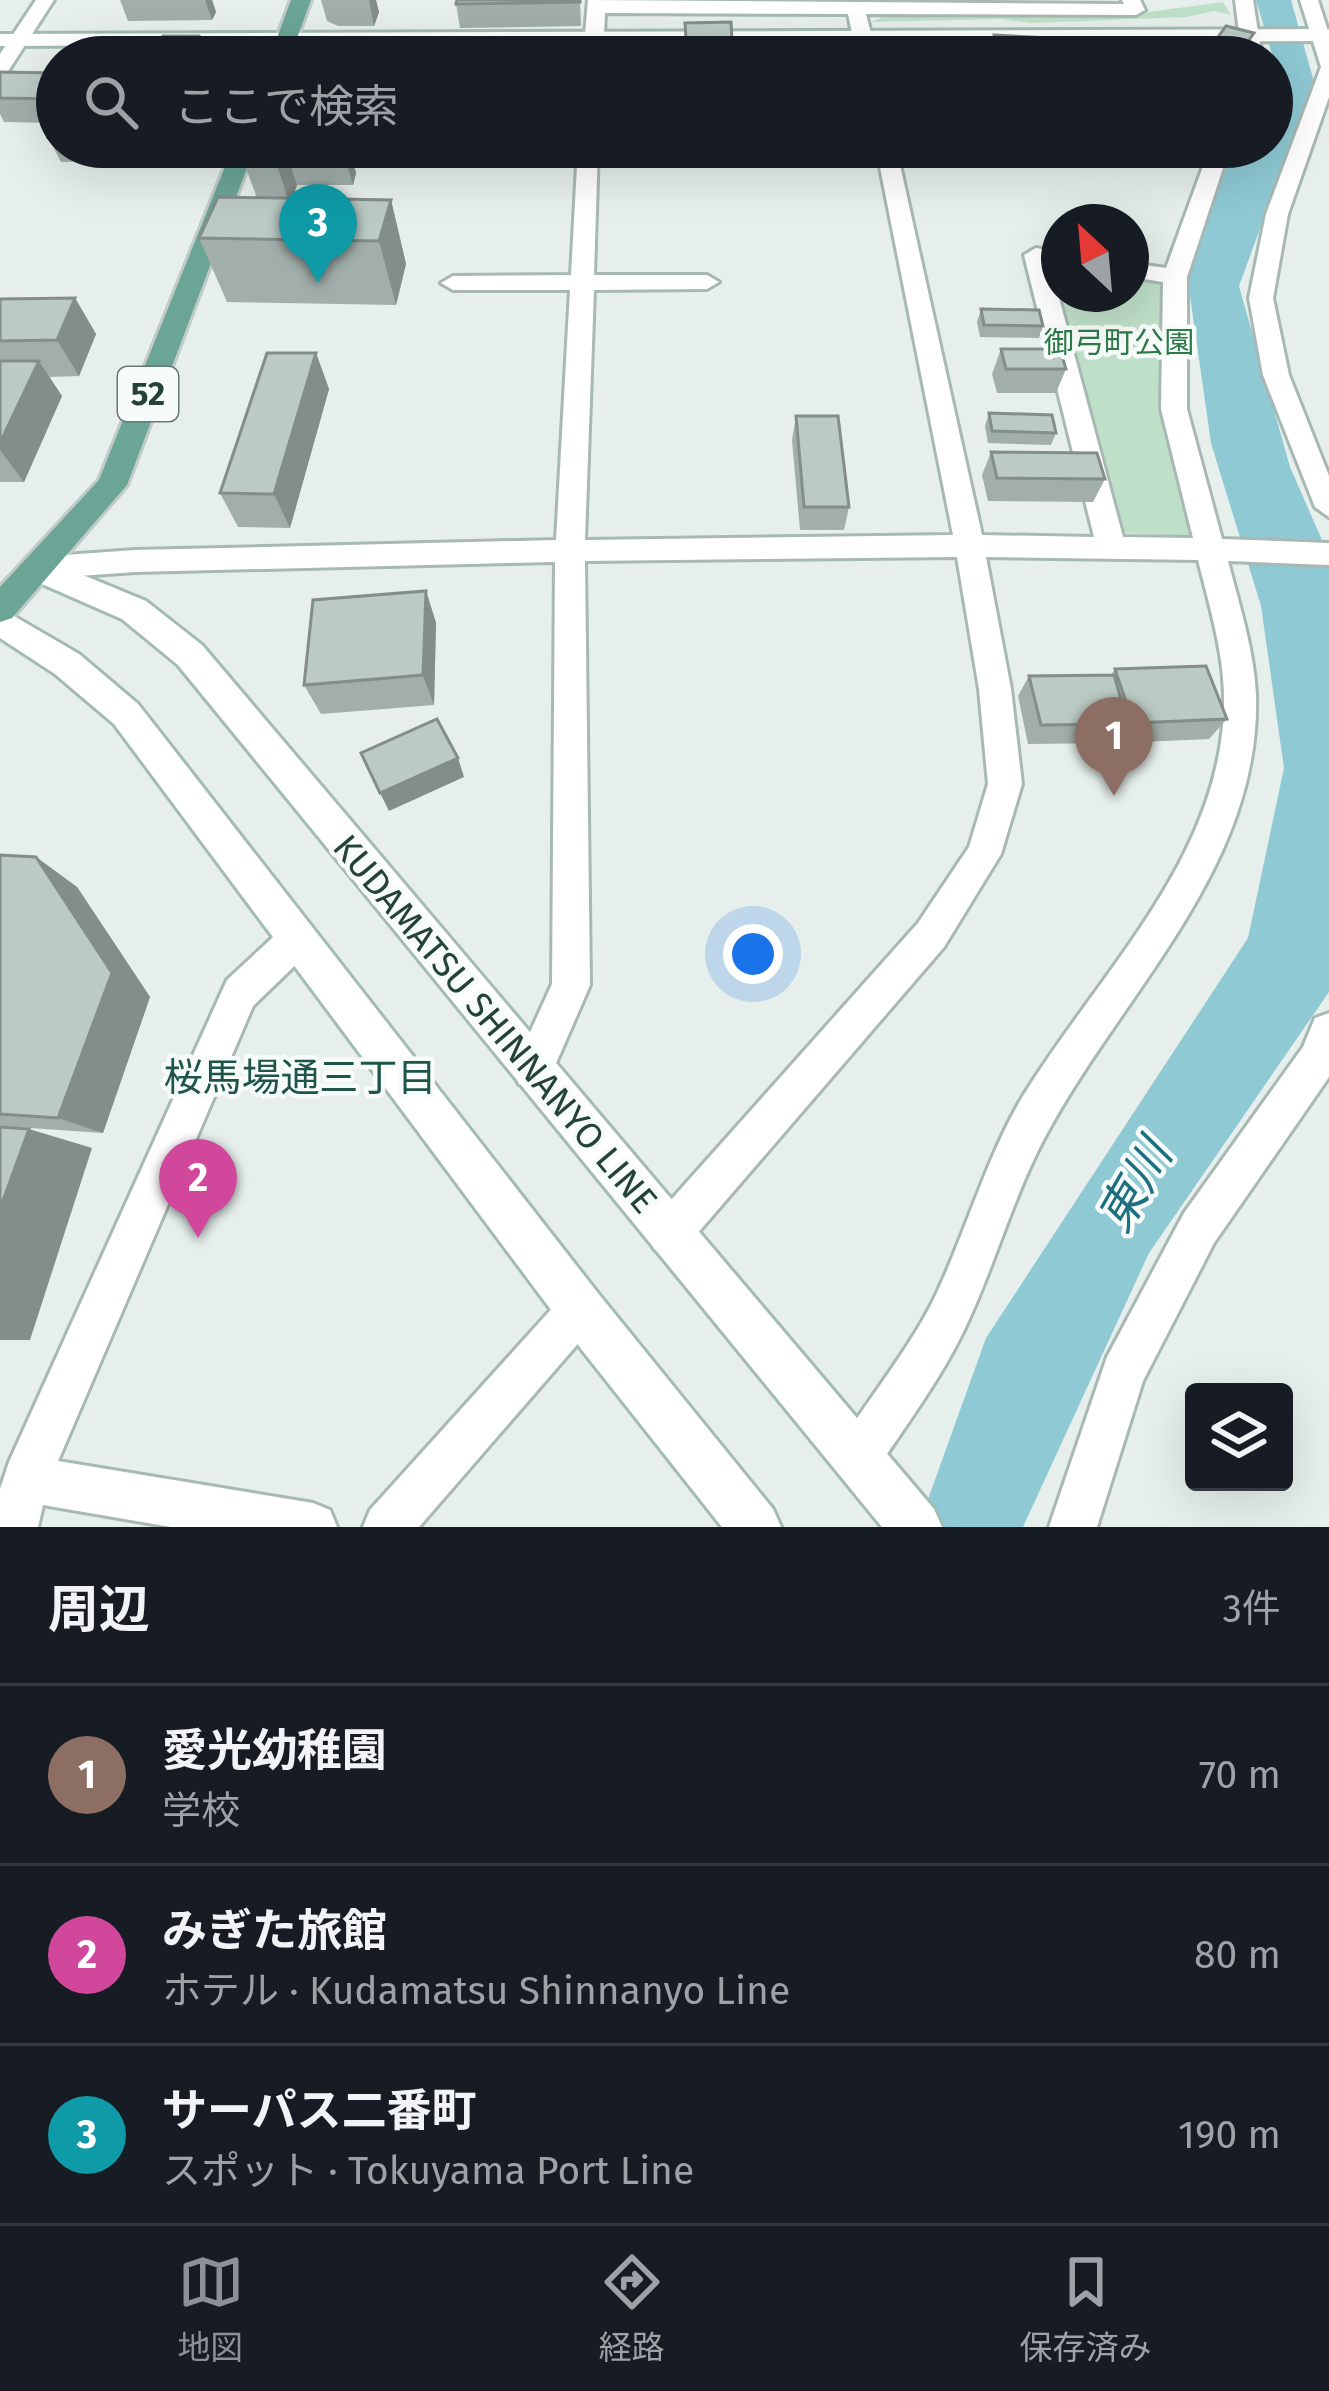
<!DOCTYPE html>
<html lang="ja">
<head>
<meta charset="utf-8">
<style>
  body { margin:0; font-family:"Fira Sans","Noto Sans JP",sans-serif; background:#20242c; color:#f1f3f6 }
  .controls { position:absolute; right:36px; bottom:36px; display:grid; overflow:hidden; border-radius:12px; box-shadow:0 12px 48px #0002 }
  .controls button { width:108px; height:108px; display:grid; place-items:center; padding:0; border:0; border-bottom:3px solid #363941; background:#171b24; color:#f1f3f6; font:60px sans-serif }
  .compass { position:absolute; left:1041px; top:204px; width:108px; height:108px; border-radius:50%; background:#171b24; box-shadow:0 12px 48px #0002; rotate:334deg }
  .you { position:absolute; left:753px; top:954px; width:42px; height:42px; margin:-30px; border:9px solid #fff; border-radius:50%; background:#1a73e8; box-shadow:0 0 0 18px #1a73e833 }
  .badge { display:grid; place-items:center; width:78px; height:78px; border-radius:50%; background:#8c9099; color:#fff; font-size:39px; font-weight:700 }
  .pin { position:absolute; translate:-50% -99px; filter:drop-shadow(0 3px 6px #0008) }
  .pin::after { content:''; position:absolute; top:63px; width:42px; height:36px; background:inherit; clip-path:polygon(0 0,100% 0,50% 100%) }
  .list { margin:0; padding:0; list-style:none }
  h2 { display:flex; justify-content:space-between; align-items:center; height:156px; margin:0; padding:0 48px; font-size:51px }
  h2 small { font-size:39px; font-weight:400; color:#9ea1a6 }
  .list li { display:grid; grid-template-columns:78px 1fr auto; gap:36px; align-items:center; box-sizing:border-box; height:180px; padding:0 48px; border-top:3px solid #363941 }
  .list b { display:block; font-size:45px; white-space:nowrap }
  .list p { margin:0; font-size:39px; white-space:nowrap; color:#9ea1a6 }
  .list em { font-size:39px; font-style:normal; color:#9ea1a6 }
  .icon { flex:none; width:66px; height:66px; fill:none; stroke:currentColor; stroke-width:2; stroke-linecap:round; stroke-linejoin:round }
  .map { position:relative; flex:none; width:1329px; height:1527px; overflow:hidden }
  .search { position:absolute; background:#171b24; box-shadow:0 12px 48px #0002; left:36px; right:36px; top:36px; height:132px; display:flex; align-items:center; gap:30px; box-sizing:border-box; padding:0 42px; border-radius:66px; color:#9ea1a6; font-size:45px }
  .sheet { height:696px; background:#171b24 }
  nav { display:flex; justify-content:space-around; align-items:center; box-sizing:border-box; height:168px; border-top:3px solid #363941; background:#171b24; font-size:33px; color:#9ea1a6 }
  nav a { display:grid; justify-items:center; gap:6px }
  nav .on { color:#8c9099 }
  .map>svg:first-child { display:block }
</style>
</head>
<body>
<div class="map">
<svg width="1329" height="1527" viewBox="0 0 1329 1527">
  <rect width="100%" height="100%" fill="#e6efeb"/>
  <path fill="#bfe0c8" d="M1223,2L1231,15L1214,11L1186,17L1032,23L1000,19L871,22L885,16H1119Z
    M1050,262L1059,263V294H1131V276L1166,283L1196,536L1119,533Z"/>
  <path fill="#8ec9d4" d="M1256,0H1291L1314,82L1239,286L1290,467L1329,556V992L1149,1253L1023,1527H918L986,1338L1248,938L1284,768L1261,606L1211,443L1186,268L1235,147H1272V76L1276,68Z"/>
  <g fill="none" stroke-linecap="round" stroke-linejoin="round">
    <g stroke="#a8b8b2" stroke-width="6">
      <path id="street" d="M36,0H54L7,73L0,75V54Z
        M588,0L1124,4L1122,0H1140L1145,10L1136,15L866,14L877,57H857L848,14L605,13L603,57H583Z
        M1235,0H1253L1262,57H1242Z
        M1300,0H1318L1329,34V97L1288,214L1273,298L1289,375L1329,476V517L1315,507L1263,375L1249,298L1266,214L1321,67Z
        M578,147H598L594,275H707L719,282L707,289L594,290L585,540L953,535L876,147H896L982,535L1094,537L1024,255L1036,248L1059,252V266L1050,264L1123,537L1193,538L1161,409L1163,282L1131,277V263L1166,268L1210,147H1230L1187,277V409L1222,539L1329,543V565L1228,561C1239,604 1254,650 1256,695C1261,864 1127,989 1051,1126C1015,1189 996,1263 965,1328C941,1379 904,1428 873,1475L857,1482L841,1475L834,1459L841,1443C871,1395 910,1348 935,1297C966,1232 986,1158 1023,1096C1100,971 1227,852 1224,695C1223,650 1209,604 1198,560L986,557L1011,689L1022,784L1001,854L944,947L684,1249L669,1255L654,1249L648,1234L654,1219L918,923L969,847L988,784L979,689L957,557L585,561L590,985L547,1084L533,1090L519,1084L513,1070L552,984L555,562L135,572L37,579L27,576L22,568L27,560L37,557L135,550L556,540L570,290H453L441,283L453,276L571,275Z
        M298,921L311,926L316,938L311,950L253,1006L58,1461L313,1503L330,1510L337,1527H171L43,1505L38,1527H0V1489L9,1462L227,980L285,926Z
        M1329,1013V1077L1214,1243L1143,1381L1097,1527H1049L1107,1357L1184,1213L1303,1047L1315,1018Z
        M580,1287L595,1294L602,1309L595,1324L419,1527H363L370,1510L565,1294Z"/>
    </g>
    <g stroke="#a4bbb3" stroke-width="6">
      <path id="secondary" d="M1329,29V41L0,46V34Z
        M37,556L146,601L202,645L934,1509L942,1527H882L178,665L122,619L26,577L21,568L26,559Z
        M0,608L79,654L138,704L597,1292L773,1509L781,1527H722L563,1326L114,724L55,674L0,638Z"/>
    </g>
    <g stroke="#c2cac8" stroke-width="6">
      <path id="primary" d="M291,0H311L290,57H270Z
        M233,147H255L127,485L12,618L0,622V587L99,480Z"/>
    </g>
    <use href="#street" fill="#fff" fill-rule="evenodd"/>
    <use href="#secondary" fill="#fff" fill-rule="evenodd"/>
    <use href="#primary" fill="#6aa596" fill-rule="evenodd"/>
  </g>
  <path fill="#a1aea9" d="M120,0H212L216,12L212,20L128,21Z
    M321,0H376L379,12L374,26H338L327,21Z
    M580,0L581,26L460,28L456,4Z
    M994,35L1072,57H989Z
    M0,72L57,73V147H159L154,160L61,162L48,137L55,123L4,122L0,114Z
    M238,147H355L353,152L350,151L356,173L353,185H297L292,198L391,200L406,264L396,305L227,302L199,238L257,198Z
    M361,147H431L429,152L362,151Z
    M75,298L96,334L79,376L49,377L62,396L24,482H0V299Z
    M981,309L1043,326L1039,338L980,337L977,322Z
    M1001,349L1066,369L1056,393H997L992,374Z
    M316,353L329,389L290,528L238,527L220,493Z
    M989,413L1056,433L1051,445L988,443L985,426Z
    M796,416L849,507L844,530H800L792,440Z
    M991,452L1105,479L1093,502L988,501L982,475Z
    M426,591L436,623L434,705L321,714L304,685Z
    M1115,669L1227,719L1209,739L1118,743L1117,739L1113,743L1028,744L1018,696L1029,676L1111,675Z
    M0,855L36,857L77,887L150,997L103,1133L0,1126Z"/>
  <path fill="#838d89" d="M205,0H212L216,12L212,20Z
    M369,0H376L379,12L374,26Z
    M373,39L377,57H366Z
    M208,44L213,57H201Z
    M148,147H159L154,160Z
    M271,147H284L297,185L290,205Z
    M342,147H349L356,173L353,185Z
    M391,200L406,264L396,305L379,241Z
    M75,298L96,334L79,376L57,340Z
    M316,353L329,389L290,528L274,494Z
    M39,361L62,396L24,482L0,450V443Z
    M426,591L436,623L434,705L423,675Z
    M458,758L464,777L389,811L380,793Z
    M36,857L77,887L150,997L103,1133L58,1118Z
    M29,1129L92,1148L30,1340H0V1209Z"/>
  <path fill="#bbcac4" stroke="#838d89" stroke-width="3" d="M457,0H580V2L456,4Z
    M731,22L732,41H759L761,57H610V46L663,45V39H686L685,23Z
    M1226,26L1254,33L1237,57H1218L1206,54Z
    M994,35L1069,39L1072,57L997,54Z
    M163,36H199L208,44L201,57H152Z
    M338,38L373,39L366,57H330Z
    M441,50L439,57H389L390,51Z
    M0,72L57,73V99L0,98Z
    M56,120L57,137H48Z
    M218,197L391,200L379,241L199,238Z
    M75,298L57,340L0,341V299Z
    M981,309L1039,310L1043,326L984,325Z
    M1001,349H1060L1066,369H1006Z
    M267,353H316L274,494L220,493Z
    M0,361H39L0,443Z
    M989,413L1052,415L1056,433L992,431Z
    M796,416H838L849,507H804Z
    M991,452L1097,453L1105,479L997,478Z
    M426,591L423,675L304,685L313,600Z
    M1206,666L1227,719L1133,723L1115,669Z
    M1114,675L1128,724L1041,725L1029,676Z
    M437,719L458,758L380,793L361,753Z
    M0,855L36,857L112,973L58,1118L0,1114Z
    M0,1127L29,1129L0,1209Z"/>
  <g text-anchor="middle" dominant-baseline="central" stroke-width="9" stroke-linejoin="round" paint-order="stroke">
    <g font-size="30" fill="#2d7a4b" stroke="#f7fbf9">
      <text x="1119" y="343">御弓町公園</text>
    </g>
    <rect fill="#f7fbf9" stroke="#637a73" stroke-width="3" x="118" y="367" width="60" height="54" rx="9"/>
    <g font-size="33" font-weight="bold" fill="#24423a">
      <text x="148" y="394">52</text>
    </g>
    <g font-size="36" fill="#24423a" stroke="#f7fbf9">
      <text transform="translate(495 1024) rotate(50)">KUDAMATSU SHINNANYO LINE</text>
    </g>
    <g font-size="39" fill="#1f5548" stroke="#f7fbf9">
      <text x="300" y="1078">桜馬場通三丁目</text>
    </g>
    <g font-size="48" font-style="italic" fill="#1c6f80" stroke="#f7fbf9">
      <text transform="translate(1135 1186) rotate(-60)">東川</text>
    </g>
  </g>
</svg>
<div class="controls">
<button><svg class="icon" aria-label="layers" viewBox="0 0 24 24"><path d="M12 4l9 5-9 5-9-5zM3 14l9 5 9-5"/></svg></button>
</div>
<svg class="compass" viewBox="-18 -18 36 36"><path d="M0-13l5 13h-10z" fill="#e53935"/><path d="M0 13l5-13h-10z" fill="#9ea1a6"/></svg>
<div class="you"></div>
<div class="pin badge" style="left:1114px;top:796px;background:#8d6e63">1</div>
<div class="pin badge" style="left:198px;top:1238px;background:#d1479c">2</div>
<div class="pin badge" style="left:318px;top:283px;background:#0f9aa8">3</div>
<div class="search"><svg class="icon" aria-label="search" viewBox="0 0 24 24"><circle cx="10" cy="10" r="6"/><path d="M15 15l6 6"/></svg>ここで検索</div>
</div>
<section class="sheet">
<h2>周辺<small>3件</small></h2>
<ul class="list">
<li><span class="badge" style="background:#8d6e63">1</span><div><b>愛光幼稚園</b><p>学校</p></div><em>70 m</em></li>
<li><span class="badge" style="background:#d1479c">2</span><div><b>みぎた旅館</b><p>ホテル · Kudamatsu Shinnanyo Line</p></div><em>80 m</em></li>
<li><span class="badge" style="background:#0f9aa8">3</span><div><b>サーパス二番町</b><p>スポット · Tokuyama Port Line</p></div><em>190 m</em></li>
</ul>
</section>
<nav>
<a class="on"><svg class="icon" aria-label="map" viewBox="0 0 24 24"><path d="M3 6l6-2 6 2 6-2v14l-6 2-6-2-6 2zM9 4v14M15 6v14"/></svg>地図</a>
<a><svg class="icon" aria-label="directions" viewBox="0 0 24 24"><path d="M12 3l9 9-9 9-9-9zM9 14v-3h6M13 9l2 2-2 2"/></svg>経路</a>
<a><svg class="icon" aria-label="saved" viewBox="0 0 24 24"><path d="M7 4h10v16l-5-4-5 4z"/></svg>保存済み</a>
</nav>
</body>
</html>
